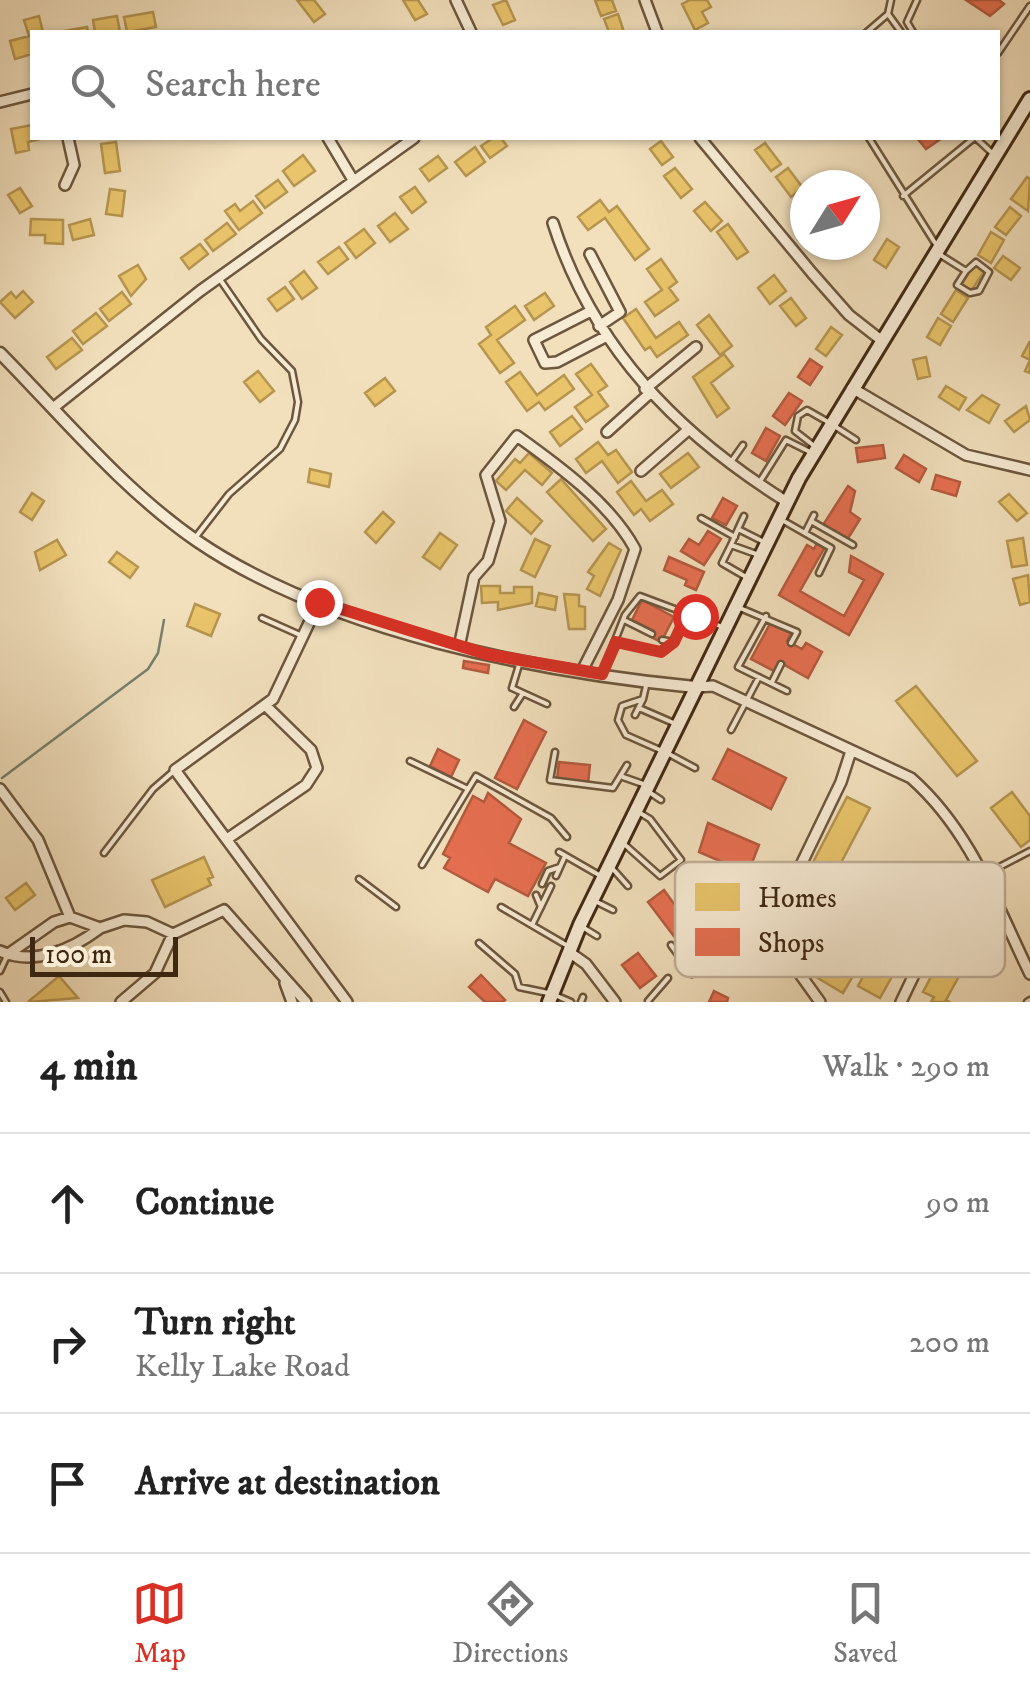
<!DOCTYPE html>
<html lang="en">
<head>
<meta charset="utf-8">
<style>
  body { margin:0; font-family:"IM FELL DW Pica",serif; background:#f2f2f2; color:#222 }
  .compass { position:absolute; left:790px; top:170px; width:90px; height:90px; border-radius:50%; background:#fff; box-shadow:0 2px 8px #0004; rotate:53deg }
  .scale { position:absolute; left:30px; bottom:25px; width:148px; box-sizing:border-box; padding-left:10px; border:5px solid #3f2812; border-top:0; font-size:28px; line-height:35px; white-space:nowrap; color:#3f2812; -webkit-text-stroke:8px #f7ebd4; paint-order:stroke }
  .stop { position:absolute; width:30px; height:30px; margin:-22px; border:8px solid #d93025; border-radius:50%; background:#fff }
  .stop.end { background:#d93025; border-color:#fff; box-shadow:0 2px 10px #0008 }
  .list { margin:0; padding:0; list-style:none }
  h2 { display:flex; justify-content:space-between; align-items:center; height:130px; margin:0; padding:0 40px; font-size:42px }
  h2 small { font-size:32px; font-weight:400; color:#767676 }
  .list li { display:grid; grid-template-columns:65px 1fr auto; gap:30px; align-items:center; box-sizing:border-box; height:140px; padding:0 40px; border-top:2px solid #e0e0e0 }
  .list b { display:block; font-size:38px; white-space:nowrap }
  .list p { margin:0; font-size:32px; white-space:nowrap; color:#767676 }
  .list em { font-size:32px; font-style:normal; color:#767676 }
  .icon { flex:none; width:55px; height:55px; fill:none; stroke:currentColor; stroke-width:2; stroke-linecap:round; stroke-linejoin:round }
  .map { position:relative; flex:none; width:1030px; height:1002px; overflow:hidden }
  .search { position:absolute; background:#fff; box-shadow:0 2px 8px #0004; left:30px; right:30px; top:30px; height:110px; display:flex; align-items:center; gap:25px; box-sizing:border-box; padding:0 35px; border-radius:0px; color:#767676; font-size:38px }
  .sheet { height:550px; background:#fff }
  nav { display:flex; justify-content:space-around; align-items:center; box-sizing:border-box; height:140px; border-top:2px solid #e0e0e0; background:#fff; font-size:28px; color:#767676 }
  nav a { display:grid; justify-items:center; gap:5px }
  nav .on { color:#d93025 }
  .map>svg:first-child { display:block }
</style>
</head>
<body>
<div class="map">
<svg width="1030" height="1002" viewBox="0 0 1030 1002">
  <rect width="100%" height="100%" fill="#f2e0bd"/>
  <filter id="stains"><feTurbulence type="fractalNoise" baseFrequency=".002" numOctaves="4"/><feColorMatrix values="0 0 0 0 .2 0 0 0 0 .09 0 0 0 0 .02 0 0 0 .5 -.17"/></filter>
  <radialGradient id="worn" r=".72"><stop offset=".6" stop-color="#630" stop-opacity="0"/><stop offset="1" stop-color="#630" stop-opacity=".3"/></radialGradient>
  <path fill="#e9c46a" stroke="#b69550" stroke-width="2.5" d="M297,0H314L325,14L314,22Z
    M403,0H418L427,14L415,20Z
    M506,0L515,20L503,25L493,5Z
    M595,0H612L616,11L601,16Z
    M690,0H707L711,7L702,12L708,23L695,30L682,4Z
    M153,12L156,27L127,32L124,17Z
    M618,14L624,32H609L604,19Z
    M39,16L43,32H32V54L15,59L10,41L29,36L24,20Z
    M117,16L120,32H95L93,20Z
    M87,27L88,32H59Z
    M32,125V138L40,139L28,142L29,150L16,153L11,129Z
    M493,138H501L507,146L490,158L481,146Z
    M661,141L673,157L662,165L650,149Z
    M116,142L120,171L105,173L101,144Z
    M765,143L781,164L771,171L755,150Z
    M475,147L485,162L466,176L455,162Z
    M303,155L315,171L294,186L283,171Z
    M438,156L447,168L429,181L420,169Z
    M675,168L692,189L681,198L664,176Z
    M788,168L803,188L791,197L776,177Z
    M1027,177L1030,179L1028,211L1011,199Z
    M278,180L287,192L265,208L256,196Z
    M415,187L426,202L412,213L400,197Z
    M20,188L32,206L20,213L8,195Z
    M110,189L125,191L122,216L106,214Z
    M600,200L609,212L617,206L649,249L635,260L605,218L588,230L578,217Z
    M253,201L262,213L239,230L225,211L235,204L240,211Z
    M705,202L722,221L711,231L694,211Z
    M1010,207L1021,216L1006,235L995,227Z
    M395,213L408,229L390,242L378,226Z
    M31,219L63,220V244L45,243V235H30Z
    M90,219L94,235L73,240L69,225Z
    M227,223L236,234L213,251L205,240Z
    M728,224L748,252L737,259L717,232Z
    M364,229L375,243L356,258L345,243Z
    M991,232L1004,240L991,263L978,255Z
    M887,239L899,247L886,268L874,260Z
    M200,244L208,254L189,269L181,258Z
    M339,247L348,259L328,274L318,262Z
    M1003,256L1020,268L1011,280L994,268Z
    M661,259L677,282L669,288L678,300L655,316L645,302L662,290L647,269Z
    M974,263L985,270L971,291L960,284Z
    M138,265L146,279L131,296L119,276Z
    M304,271L317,288L302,299L290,282Z
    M774,275L786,291L770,304L758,288Z
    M285,287L294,299L277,311L268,299Z
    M956,290L968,298L953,322L941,314Z
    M23,291L33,302L15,318L0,302L11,292L16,298Z
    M122,292L131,304L109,321L100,309Z
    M545,293L554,306L534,320L525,306Z
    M791,298L806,318L796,326L780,306Z
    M515,306L525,320L497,340L514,363L500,373L479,344L491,335L486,327Z
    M636,309L656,338L679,322L688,335L657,357L650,347L645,350L623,318Z
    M96,313L107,326L83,344L73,331Z
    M709,315L732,346L720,355L697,325Z
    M938,318L951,326L940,345L927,337Z
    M831,327L842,335L826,356L816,349Z
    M72,338L82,350L56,369L47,357Z
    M1030,341V373L1025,371L1030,360L1022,356Z
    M724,354L733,366L711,383L729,408L717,417L693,377Z
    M926,357L930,376L918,379L913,360Z
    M591,364L607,386L598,392L608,406L586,422L575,407L592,395L576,374Z
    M258,371L274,391L260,402L244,382Z
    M520,372L537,395L564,375L574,389L545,410L539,402L527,411L506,382Z
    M385,378L395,391L375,406L365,393Z
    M946,386L966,398L959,410L939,397Z
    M982,395L999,405L989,423L967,410Z
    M1026,406L1030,420L1014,432L1005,421Z
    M572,416L582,429L560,446L550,432Z
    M598,442L608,455L616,450L632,472L618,483L602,461L586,473L576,459Z
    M529,453L552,473L542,485L525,470L506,490L496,481L515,459L520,463Z
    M688,453L699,467L671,488L660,474Z
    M310,469L331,474L329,487L308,482Z
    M561,479L606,529L593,541L547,492Z
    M631,481L646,501L662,490L673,504L650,521L641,509L634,515L617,492Z
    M32,493L44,501L32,520L20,512Z
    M1009,494L1027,513L1017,521L999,502Z
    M517,498L542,521L531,534L506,511Z
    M383,512L394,522L376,543L365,532Z
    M440,533L457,545L440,569L423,557Z
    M1023,538L1027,565L1012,567L1007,541Z
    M535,539L550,546L535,577L521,570Z
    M57,540L66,555L40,570L35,552Z
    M609,543L621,550L600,596L587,589L594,576L588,572Z
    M117,552L138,567L130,578L109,562Z
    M1028,575L1030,602L1020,605L1013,579Z
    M481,586H500V593H514V587H532V603L498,610V602L482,603Z
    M539,593L557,597L555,610L536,606Z
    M564,594L579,595V606L585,607V629H569Z
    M195,604L220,614L211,636L187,626Z
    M916,686L977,761L957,776L896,701Z
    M1012,792L1030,816V840L1021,847L991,808Z
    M847,797L870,808L834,876L847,883L813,948L790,936L822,874L810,868Z
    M204,857L213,877L208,879L211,885L165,907L152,880Z
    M26,883L35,895L15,910L6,898Z
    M921,889L964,912L957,926L980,938L946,1000L950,1002H931L934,997L923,992L953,935L910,911Z
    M884,891L906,903L884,944L904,955L880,998L858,986L880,945L861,934Z
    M818,949L856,971L843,993L806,971Z
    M59,976L78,998L30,1002L29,1001Z"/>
  <path fill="#e76f51" stroke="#b55a3e" stroke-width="2.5" d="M966,0H999L1004,4L990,16Z
    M917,138H942L926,149Z
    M810,359L822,367L810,385L798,377Z
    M789,393L802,401L785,425L773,416Z
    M766,428L780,436L766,461L752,453Z
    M883,445L885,458L858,462L856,448Z
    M904,455L926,469L919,482L896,468Z
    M936,475L960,482L956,496L932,489Z
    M848,486L855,491L850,512L860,519L847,540L823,525Z
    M723,498L737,506L726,525L712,518Z
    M708,531L721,539L704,565L681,551L689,539L699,545Z
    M817,543L825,547L800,591L844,616L864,580L849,572L851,556L883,574L849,635L779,595L807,545L814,549Z
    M669,557L704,572L696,590L685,585L687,580L664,570Z
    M642,600L674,617L661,642L651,637L654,631L632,620Z
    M772,620L792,632L787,641L802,649L806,643L822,652L808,678L779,662L774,671L751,659Z
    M464,661L489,665L488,673L463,668Z
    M524,720L546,732L517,789L495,778Z
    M438,749L459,760L451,777L430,766Z
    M728,749L786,778L771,809L713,779Z
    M559,762L590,765L588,783L557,779Z
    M488,793L521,819L509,843L546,863L528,896L495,879L488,892L444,868L450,858L443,854L473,796L484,802Z
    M708,823L759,845L748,873L699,852Z
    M664,890L696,934L685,942L680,936L676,939L648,902Z
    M638,953L656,976L640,988L622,965Z
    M481,975L505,1000L503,1002H485L469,987Z
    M714,991L728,998L727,1002H709Z"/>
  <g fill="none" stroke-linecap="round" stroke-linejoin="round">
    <path stroke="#768170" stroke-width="2.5" d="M2,778L148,669L158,653L164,620"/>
    <g stroke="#6c563d" stroke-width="9">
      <path id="service" d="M888,14L901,32
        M867,32L888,14L891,0
        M913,32L907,22L917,0
        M998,53L1030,6
        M869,138L935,243
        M976,138L991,152
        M903,196L974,138
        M939,254L966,271L957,285L970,293L979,291L989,272L976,262L966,271
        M836,427L856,440
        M813,445L795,431L798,416L807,410L828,422
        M731,462L743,445
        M759,483L786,440L812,453
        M701,518L735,537
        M782,520L831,548L819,573
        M811,521L853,545
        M738,529L744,516
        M805,533L814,515
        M195,538L229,494L280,449L295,420L298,402L292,371L261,339L219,278
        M731,545L738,529L762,541
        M746,577L722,563L731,545L756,554
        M740,608L797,632L791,643
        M766,616L738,667L787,691
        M262,618L300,635
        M626,621L652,634
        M662,640L674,642L688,612
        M616,642L661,652L670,643
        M519,665L512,688L547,704
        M603,671L625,615L640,596L720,626
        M772,682L781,664
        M646,686L643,699L622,706L618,720L626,735L660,750
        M514,707L523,693
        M639,708L676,724
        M635,715L643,699
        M731,730L759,677
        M555,752L550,780L613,788L627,765
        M669,754L695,768
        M410,761L468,789
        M623,777L643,784
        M649,792L661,800
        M623,843L660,876L681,860L650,819L640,813
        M559,852L599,875
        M104,853L153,789L175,770
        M422,865L476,776L551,818L567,837
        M612,868L628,886
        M984,875L1030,851
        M556,876L565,856
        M359,879L396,907
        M542,884L548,871L560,867
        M536,895L541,907
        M595,901L613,910
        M501,907L566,945
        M532,925L551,886
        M584,928L597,936
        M479,943L515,974L519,987L548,993
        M671,945L692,974L700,970L704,959L694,945
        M0,971L6,958
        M0,992L6,1002
        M557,996L571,1002
        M648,1001L668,978
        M581,1002L583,997
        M1027,1002L1030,1000"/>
    </g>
    <g stroke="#6c563d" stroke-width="14">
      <path id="minor" d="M456,0L471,32
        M645,0L657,32
        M0,102L32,94
        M328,138L353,180
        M700,138L812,273L849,315L881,340
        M65,185L74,165L68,138
        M553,223C593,348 678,434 787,502
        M590,254L620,312L599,326
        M591,311L534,340L545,363L557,362L605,337
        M852,388L966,455L1030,470
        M645,389L696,347
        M53,408L200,291L414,138
        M607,432L649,394
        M641,471L688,430
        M319,602L273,699L175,770L347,1002
        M459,647L474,577L488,561L500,521L486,475L517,436C559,466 610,503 635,549L618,600L582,671
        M696,687L713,686L911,778C971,831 996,904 1030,974
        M0,789L38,840L70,917
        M227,839L306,785L317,768L311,750L265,705
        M0,951C34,966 71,950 99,929
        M569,952L586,964L615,1002
        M7,955L54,922L70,917L100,928L124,920L147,922L173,934L224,910L306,1002
        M285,983L292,1002
        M121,1002L155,973L173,934
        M820,1002L769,931L841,782L851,751
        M901,1002L933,935"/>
    </g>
    <g stroke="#6c563d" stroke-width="15">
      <path id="tertiary" d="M0,353C63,417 123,490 197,541C329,631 538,672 695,687"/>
    </g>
    <g stroke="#3f2812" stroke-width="18">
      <path id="secondary" d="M549,1002L580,925L799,478L1030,99"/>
    </g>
    <use href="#service" stroke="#f7ebd4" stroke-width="4"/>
    <use href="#minor" stroke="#f7ebd4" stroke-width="9"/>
    <use href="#tertiary" stroke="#f7ebd4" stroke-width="10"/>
    <use href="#secondary" stroke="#f7ebd4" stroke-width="12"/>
  </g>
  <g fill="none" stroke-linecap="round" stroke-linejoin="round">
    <path stroke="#d93025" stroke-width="12" d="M319,602L486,654L602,674L616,642L661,652L674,642L688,612L695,616"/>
  </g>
  <rect x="675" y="862" width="330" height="115" rx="15" fill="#f7ebd4" stroke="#c0b09a" stroke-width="2.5"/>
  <rect x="695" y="883" width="45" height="28" fill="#e9c46a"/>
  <rect x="695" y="928" width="45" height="28" fill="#e76f51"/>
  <g font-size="28" fill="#3f2812">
    <text x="758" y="907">Homes</text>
    <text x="758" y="952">Shops</text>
  </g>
  <rect width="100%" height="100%" filter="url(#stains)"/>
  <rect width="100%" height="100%" fill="url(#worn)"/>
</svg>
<svg class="compass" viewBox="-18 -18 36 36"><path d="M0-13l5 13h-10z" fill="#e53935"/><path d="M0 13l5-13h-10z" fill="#767676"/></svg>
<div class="scale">100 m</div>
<div class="stop" style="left:695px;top:616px"></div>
<div class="stop end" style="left:319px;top:602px"></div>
<div class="search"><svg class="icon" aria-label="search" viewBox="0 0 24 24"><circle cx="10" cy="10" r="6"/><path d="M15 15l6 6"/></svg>Search here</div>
</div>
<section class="sheet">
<h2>4 min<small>Walk · 290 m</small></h2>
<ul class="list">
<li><svg class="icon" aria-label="ahead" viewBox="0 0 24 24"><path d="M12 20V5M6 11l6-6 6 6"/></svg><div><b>Continue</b></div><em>90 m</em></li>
<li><svg class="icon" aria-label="right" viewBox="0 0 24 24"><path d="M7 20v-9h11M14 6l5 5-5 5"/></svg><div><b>Turn right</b><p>Kelly Lake Road</p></div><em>200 m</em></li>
<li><svg class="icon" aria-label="arrive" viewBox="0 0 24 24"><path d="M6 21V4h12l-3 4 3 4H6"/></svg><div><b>Arrive at destination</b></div></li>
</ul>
</section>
<nav>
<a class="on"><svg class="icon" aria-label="map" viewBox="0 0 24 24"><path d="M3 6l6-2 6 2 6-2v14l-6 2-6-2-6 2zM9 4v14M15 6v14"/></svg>Map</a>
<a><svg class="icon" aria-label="directions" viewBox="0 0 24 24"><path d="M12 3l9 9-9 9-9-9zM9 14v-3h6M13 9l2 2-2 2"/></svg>Directions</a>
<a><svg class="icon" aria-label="saved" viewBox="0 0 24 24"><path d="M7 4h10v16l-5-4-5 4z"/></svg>Saved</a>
</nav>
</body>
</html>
